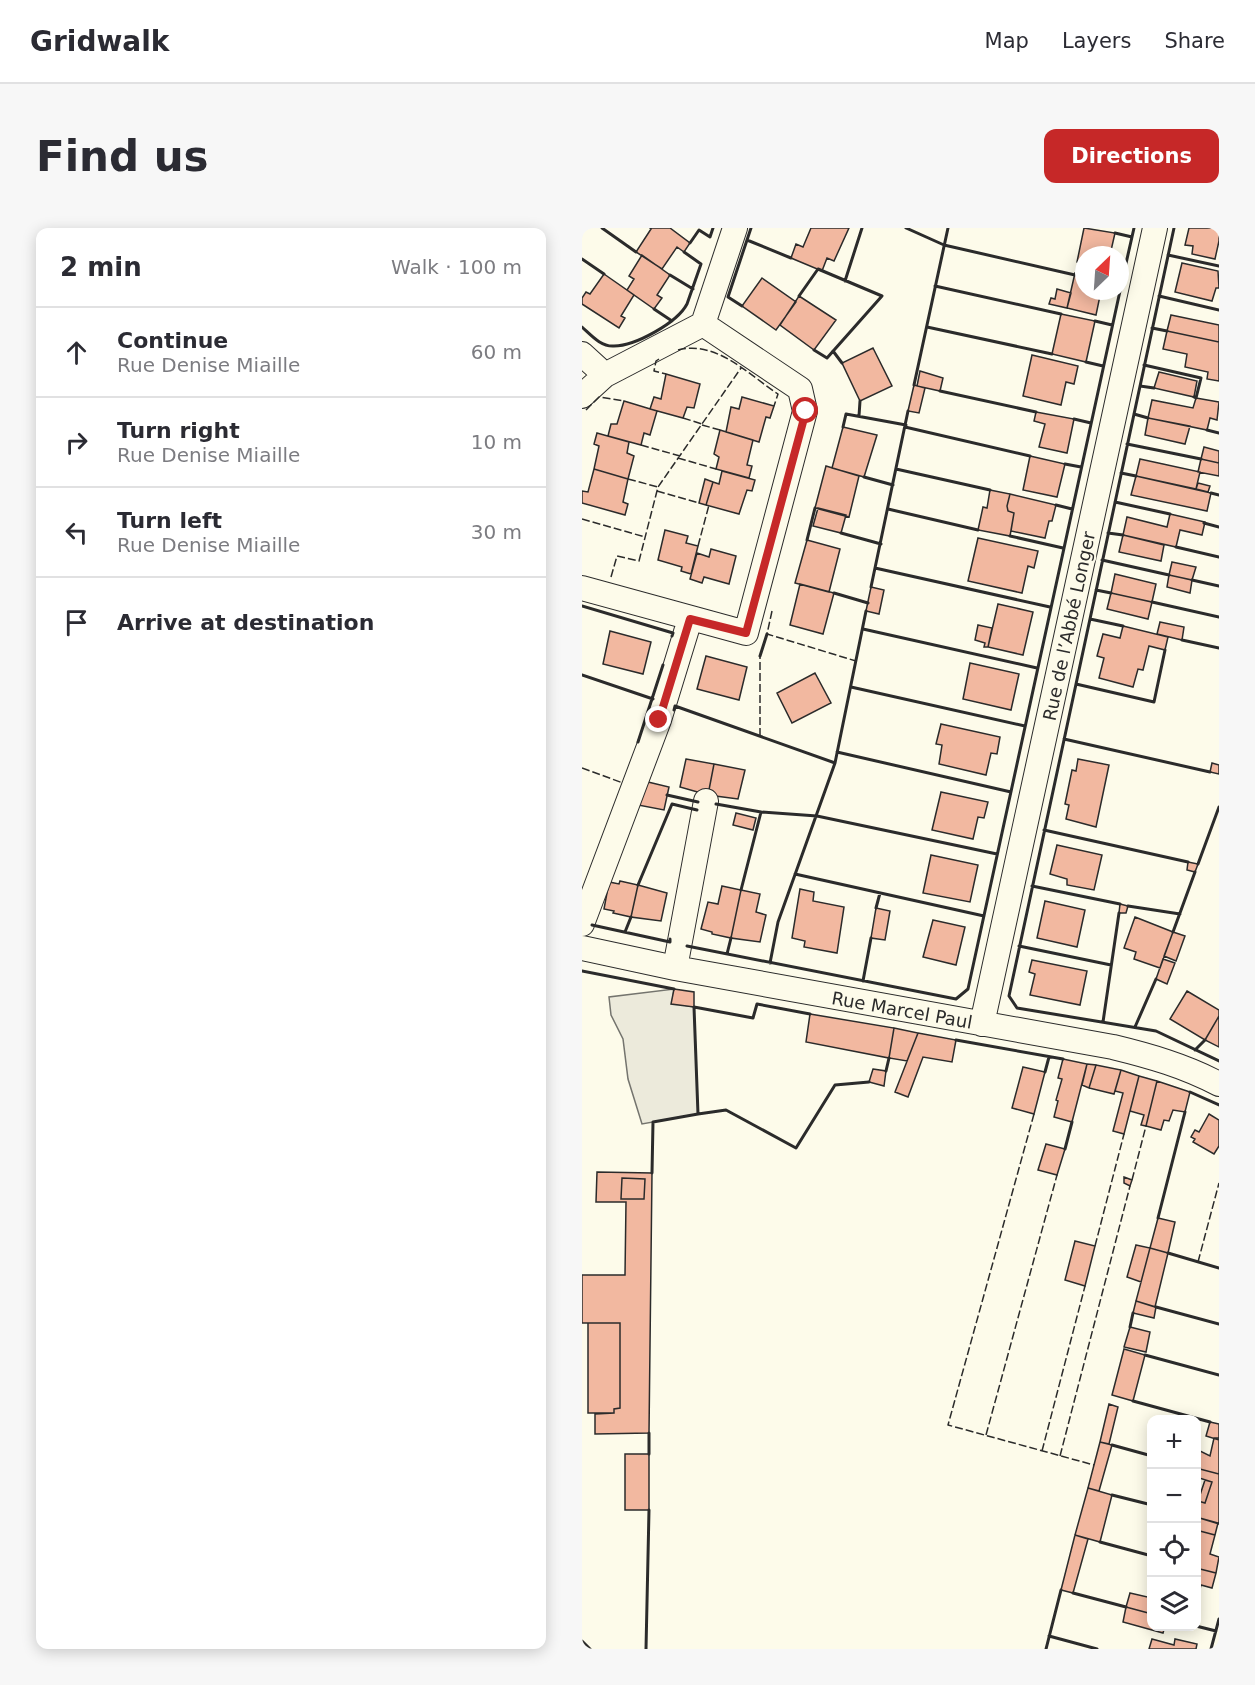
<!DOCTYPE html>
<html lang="en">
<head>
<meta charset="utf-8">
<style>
  body { margin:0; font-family:"DejaVu Sans",sans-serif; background:#f7f7f7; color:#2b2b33 }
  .controls { position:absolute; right:18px; bottom:18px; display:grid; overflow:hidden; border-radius:12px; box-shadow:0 3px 15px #0003 }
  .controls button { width:54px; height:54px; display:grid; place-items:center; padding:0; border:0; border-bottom:2px solid #e1e1e2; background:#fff; color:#2b2b33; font:30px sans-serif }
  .compass { position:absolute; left:493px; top:18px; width:54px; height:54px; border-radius:50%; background:#fff; box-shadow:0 3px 15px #0003; rotate:25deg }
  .stop { position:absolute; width:18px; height:18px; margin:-14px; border:4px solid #c62828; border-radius:50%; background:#fff }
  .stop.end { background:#c62828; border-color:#fff; box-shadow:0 2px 6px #0008 }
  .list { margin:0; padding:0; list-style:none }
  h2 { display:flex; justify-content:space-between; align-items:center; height:78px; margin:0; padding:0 24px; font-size:26px }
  h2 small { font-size:20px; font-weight:400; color:#7c7c81 }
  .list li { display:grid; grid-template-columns:39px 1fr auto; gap:18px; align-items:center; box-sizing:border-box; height:90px; padding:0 24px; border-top:2px solid #e1e1e2 }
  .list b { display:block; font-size:22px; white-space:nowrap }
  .list p { margin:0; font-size:20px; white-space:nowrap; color:#7c7c81 }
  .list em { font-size:20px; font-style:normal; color:#7c7c81 }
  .icon { flex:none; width:33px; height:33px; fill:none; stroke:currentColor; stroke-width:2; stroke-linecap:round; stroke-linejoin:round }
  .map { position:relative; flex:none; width:637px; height:1421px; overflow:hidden; border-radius:12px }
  header { display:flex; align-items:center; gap:36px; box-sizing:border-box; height:84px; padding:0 30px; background:#fff; border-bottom:2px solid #e1e1e2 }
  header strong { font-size:28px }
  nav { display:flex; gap:33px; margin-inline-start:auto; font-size:21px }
  .intro { display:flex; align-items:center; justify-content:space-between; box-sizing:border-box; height:144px; padding:0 36px }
  h1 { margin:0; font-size:42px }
  .button { padding:15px 27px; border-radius:12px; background:#c62828; color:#fff; font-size:21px; font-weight:700 }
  main { display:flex; gap:36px; padding:0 36px }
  aside { flex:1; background:#fff; border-radius:12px; box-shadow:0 3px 15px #0003 }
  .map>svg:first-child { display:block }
</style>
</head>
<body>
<header>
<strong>Gridwalk</strong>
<nav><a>Map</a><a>Layers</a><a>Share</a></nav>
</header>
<div class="intro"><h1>Find us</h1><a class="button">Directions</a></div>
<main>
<aside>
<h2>2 min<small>Walk · 100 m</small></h2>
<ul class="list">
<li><svg class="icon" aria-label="ahead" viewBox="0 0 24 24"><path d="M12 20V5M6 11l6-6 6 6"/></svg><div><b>Continue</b><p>Rue Denise Miaille</p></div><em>60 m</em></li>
<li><svg class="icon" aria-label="right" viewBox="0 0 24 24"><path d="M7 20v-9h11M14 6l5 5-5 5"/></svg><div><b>Turn right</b><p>Rue Denise Miaille</p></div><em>10 m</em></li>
<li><svg class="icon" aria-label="left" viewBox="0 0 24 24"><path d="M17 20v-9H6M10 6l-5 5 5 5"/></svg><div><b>Turn left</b><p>Rue Denise Miaille</p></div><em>30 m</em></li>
<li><svg class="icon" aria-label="arrive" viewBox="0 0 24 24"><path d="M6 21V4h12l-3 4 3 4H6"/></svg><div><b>Arrive at destination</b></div></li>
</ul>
</aside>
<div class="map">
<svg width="637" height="1421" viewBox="0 0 637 1421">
  <rect width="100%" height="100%" fill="#fdfbea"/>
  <path fill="#eceadb" stroke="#74746e" stroke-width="1.5" d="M92,761L90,775L112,779L116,886L60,896L46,851L41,811L29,787L27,769Z"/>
  <path fill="#f2b8a0" stroke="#2b2b2b" stroke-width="1.5" fill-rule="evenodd" d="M68,0H88L108,15L102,24L95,19L80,41L54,24L69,1Z
    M229,0H267L252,33L245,30L240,43L209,30L214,16L221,19Z
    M502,0L533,5L528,27H502V36L495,34Z
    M607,0H637V13L633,31L610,26L611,18L603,17Z
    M60,27L88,47L75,67L80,70L72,81L45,62L52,51L47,48Z
    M600,35L636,43L637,60H634L630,73L593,64Z
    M493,45L502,47V63H519L514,87L485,80Z
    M22,46L52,67L39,88L43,90L37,100L0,76V70L4,64L8,66Z
    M180,50L214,74L194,102L160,78Z
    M475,61L489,65L485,80L467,76L469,70L473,71Z
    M217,68L254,92L232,122L198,97Z
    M479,86L513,93L504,134L470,126Z
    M589,87L637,97V114L585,103Z
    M585,103L637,114V153L625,151L626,144L603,139L605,126L581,121Z
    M291,120L310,158L278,173L260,135Z
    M450,127L496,138L492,156L484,154L479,177L441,168Z
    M338,143L361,150L358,163L335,158Z
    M577,144L615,153L612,169L572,160Z
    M84,146L118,156L112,180L105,179L101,190L68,181L72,169L79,171Z
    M332,157L343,160L337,185L326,183Z
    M160,169L192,178L188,190L184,189L177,214L144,204L149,179L157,181Z
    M614,170L637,174L635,192L628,190L625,202L566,190L570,172L611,180Z
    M42,173L75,183L68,207L62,205L59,217L26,208L29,196H35Z
    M454,184L492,191L485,225L457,219L463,196L452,193Z
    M566,190L608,198L603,216L563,207Z
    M261,199L295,207L282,249L250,240Z
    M138,202L171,212L165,237L170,238L167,250L134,241L137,229L132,226Z
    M15,205L47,214L45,225L52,228L46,251L12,241L17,218L12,216Z
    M622,219L637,223V235L619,231Z
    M448,228L483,236L475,269L441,262Z
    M558,231L618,244L614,261L554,248Z
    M619,231L637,235V248L616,244Z
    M244,238L277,248L267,289L233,280Z
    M12,241L46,251L41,274L46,276L43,287L0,275V263L6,264Z
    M140,243L173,252L170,263L165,262L157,286L124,277L131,254L137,256Z
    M554,248L629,265L625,283L549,267Z
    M123,251L131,254L124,277L117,275Z
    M616,255L628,258L626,264L614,261Z
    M408,262L428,266L425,278L426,283L432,285L428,308L396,302L401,279L405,280Z
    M428,266L474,277L470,293H467L463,310L429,303L432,285L426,283L425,278Z
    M236,280L264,287L259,305L231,298Z
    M588,286L623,294L620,307L598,302L594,319L541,307L545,289L585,299Z
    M83,302L106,308L104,315L116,318L109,346L99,343L100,339L76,332Z
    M541,307L582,317L579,333L537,324Z
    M396,310L456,323L452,340L446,338L440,365L386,353Z
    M225,312L258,321L247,364L213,355Z
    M129,321L154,328L147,356L122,349L120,355L108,351L115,325L127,329Z
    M590,334L614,339L610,352L587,347Z
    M533,346L574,356L570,374L529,365Z
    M587,347L610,352L608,365L585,359Z
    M218,356L252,365L241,406L208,397Z
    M289,359L302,362L297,386L284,383Z
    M529,365L570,374L566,391L525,381Z
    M416,376L451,384L441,427L406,419Z
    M578,394L602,399L600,412L575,406Z
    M396,397L410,400L406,419H402L403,415L393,412Z
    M541,398L586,409L583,422L567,418L561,442L556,441L551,459L517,450L522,430L515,428L521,406L538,410Z
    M28,403L69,414L61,446L21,436Z
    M124,428L165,439L157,472L115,461Z
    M388,435L437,446L429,482L381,471Z
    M233,445L249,475L210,495L195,465Z
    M359,496L418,509L415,526L409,525L404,547L357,536L360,517L354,516Z
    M104,531L132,536L126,567L98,559Z
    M496,531L527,537L514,599L484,591L487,577L483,576L490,542L494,543Z
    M630,535L637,537V546L628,544Z
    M132,536L163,542L156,571L126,567Z
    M66,554L87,559L82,582L56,577Z
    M359,564L406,574L402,590L396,589L391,611L350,602Z
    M154,585L174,590L171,602L151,597Z
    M475,617L520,627L512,662L485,657V651L468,646Z
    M349,627L396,637L388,674L341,665Z
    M606,634L616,636L613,644L605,642Z
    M38,653L56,657L49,689L31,685L32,683L22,681L27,654L37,656Z
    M56,657L85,665L79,693L49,689Z
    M140,658L159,662L149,710L130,706V704L119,701L126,674L136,676Z
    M218,661L232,664L231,673L262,679L255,725L222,719L223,713L210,710Z
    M159,662L178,666L174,684L184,687L178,714L149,710Z
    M463,673L503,682L495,719L455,710Z
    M538,676L546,678L544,685H537Z
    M294,680L308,683L303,712L289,710Z
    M553,689L591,704L578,740L552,731L554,724L542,720Z
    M351,692L383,699L374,737L341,729Z
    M591,704L603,708L594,733L582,728Z
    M581,731L593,735L585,756L574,751Z
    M450,732L505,743L498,777L448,767L453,746L447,744Z
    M92,761L112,764V779L89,776Z
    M605,763L637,782V788L623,812L588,791Z
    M228,786L312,800L307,830L224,814Z
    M637,788V819L623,812Z
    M312,800L336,805L325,833L307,830Z
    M336,805L374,812L370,834L341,829L326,869L313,864Z
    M481,831L505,836L490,894L472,889L476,873L474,872L480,851L476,850Z
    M505,836L514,837L507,860L500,857Z
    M514,837L539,842L532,866L507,860Z
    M441,839L463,844L452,886L430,880Z
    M291,841L304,843L302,858L287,854Z
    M539,842L557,848L542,906L531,903L541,865L533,863Z
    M557,848L575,853L564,898L559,897L562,887L548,883Z
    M575,853L608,864L603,884L591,882L587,893L582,892L579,902L564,898Z
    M627,886L637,892V918L632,926L611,914L613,911L609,909L613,902L617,904Z
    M464,916L483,921L475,947L456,942Z
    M15,944L70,945L67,1205L13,1206V1186L32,1185V1181L38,1180V1095H0V1047H43L44,974H14ZM40,950L63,951L62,971H39Z
    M542,949L550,952L548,958L542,955Z
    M40,950L63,951L62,971H39Z
    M576,990L593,994L586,1025L568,1020Z
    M493,1013L513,1018L503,1058L483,1052Z
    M554,1017L568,1020L559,1054L545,1049Z
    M568,1020L586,1025L573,1079L554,1073Z
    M554,1073L574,1079L572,1090L551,1085Z
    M6,1095H38V1180L32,1181V1185H6Z
    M548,1099L568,1104L564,1124L542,1119Z
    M542,1121L563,1127L551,1173L530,1167Z
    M527,1176L536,1179L527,1216L518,1214Z
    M628,1194L637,1196V1212L624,1208Z
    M632,1210H637V1246L614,1240V1221L628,1228Z
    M518,1214L530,1217L517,1263L506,1260Z
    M43,1226H67V1282H43Z
    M614,1240L637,1246V1296L614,1289L616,1273L623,1275L630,1254L614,1249Z
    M623,1252L630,1254L623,1275L616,1273Z
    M506,1260L530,1267L518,1314L493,1307Z
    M614,1289L636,1295L633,1307L614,1302Z
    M614,1302L633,1307L628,1326L637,1329L634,1345L614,1340Z
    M493,1307L506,1311L491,1365L479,1362Z
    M614,1340L634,1345L630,1360L619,1357L614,1376Z
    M548,1365L570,1370V1386L544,1379Z
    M544,1379L570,1386V1398H583L581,1405L541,1394Z
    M570,1411L592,1417L593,1411L615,1416L614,1421H567Z"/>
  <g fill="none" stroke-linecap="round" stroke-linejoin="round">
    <g stroke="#2b2b2b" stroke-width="26">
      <path id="street" d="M0,126L23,147
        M0,168L23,147L121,96L153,0
        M0,360L164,405L223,183L218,161L121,96
        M0,696L77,492L108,391
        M0,720L93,740L531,819C568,828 603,838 637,856
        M93,740L124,573
        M400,796L573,0"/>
    </g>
    <use href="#street" stroke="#fdfbea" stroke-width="24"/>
    <path stroke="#2b2b2b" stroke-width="1.5" stroke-dasharray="8 3" stroke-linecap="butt" d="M96,122C134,112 166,146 196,166L192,178
      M77,131L74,133L72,143L84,146
      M4,182L17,169L42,173
      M101,190L120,196
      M120,197L138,202
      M59,217L98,228
      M96,230L134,241
      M46,251L76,259
      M75,263L117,275
      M0,291L63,309
      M116,318L127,277
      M29,349L35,328L57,333L76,259L159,140
      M190,383L185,406L274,433
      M178,508V428
      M0,540L41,555
      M452,886L366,1197L512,1237
      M550,952L564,898
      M513,1018L542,906
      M616,1034L637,955
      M404,1207L475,947
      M460,1223L503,1058
      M478,1228L548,958"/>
    <path stroke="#2b2b2b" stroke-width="3" d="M20,0L54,24
      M324,0L362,17L493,47
      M592,0L427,768L435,780L574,803L637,833
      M533,5L550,9
      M165,12L209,30
      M108,15L117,2L128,9L131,0
      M586,27L637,38
      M0,31L22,46
      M88,47L111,61
      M263,53L280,0
      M353,58L479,86
      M538,62L552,0
      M217,68L236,41L300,68L245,130L232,122
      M577,68L637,82
      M160,78L146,69L169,0
      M72,81L90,93
      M513,93L530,97
      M0,99C9,107 19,119 32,118C53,118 95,95 105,76L119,36L102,24
      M345,99L470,126
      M570,100L585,103
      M251,123L260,135
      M504,134L521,138
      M562,137L619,150L614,170L612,169
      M332,157L366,0
      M558,158L572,160
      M358,163L454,184
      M552,186L566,190
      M277,188L278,173
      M492,191L509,195
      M261,199L264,186L324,197
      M323,199L448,228
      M625,202L637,205
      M545,216L619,231
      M483,236L499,239
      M314,241L408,262
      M539,245L554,248
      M282,249L311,257
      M629,265L637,267
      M533,274L588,286
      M474,277L490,281
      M306,281L396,302
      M622,295L637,299
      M259,305L299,316
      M526,305L541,307
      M428,308L481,320
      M225,312L233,280
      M594,319L637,329
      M520,332L587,347
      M293,340L468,379
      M610,352L637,358
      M289,359L326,183
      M514,362L529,365
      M252,365L286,375
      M570,374L637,389
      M0,378L91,405L90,408
      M508,391L541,398
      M281,401L455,440
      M600,412L637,420
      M178,428L185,406
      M0,447L71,471
      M494,456L572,474L583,422
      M269,459L443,498
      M92,482L93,478L253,535
      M482,511L628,544
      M56,514L81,437
      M255,524L429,564
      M85,567L116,574
      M134,576L179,584L235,588L415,626
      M462,602L606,634
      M616,636L637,579
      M213,646L402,688
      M56,657L90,576L115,582
      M450,658L538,676
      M159,662L179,584
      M546,678L598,686
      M294,680L298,665
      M10,697L88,714V711
      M43,704L49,689
      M591,704L613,644
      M105,718L374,771L386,761L538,63
      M437,718L529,737
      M145,726L149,710
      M188,735L196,694L253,535L284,383
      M0,743L92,761
      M281,753L289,710
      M521,794L537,685
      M553,799L574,751
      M374,812L481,831
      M613,822L623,812
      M304,843L307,830
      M463,844L467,829
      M608,864L637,877
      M116,886L144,882L214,920L253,857L287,854
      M483,921L490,894
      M70,945L71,894L116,886L112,779L171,790L175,776L228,786
      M576,990L603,884
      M586,1025L637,1040
      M574,1079L637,1096
      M548,1099L551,1085
      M563,1127L637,1147
      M551,1173L628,1194
      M530,1217L570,1228
      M67,1226V1205
      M530,1267L570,1277
      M518,1314L570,1328
      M491,1365L544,1379
      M614,1398L634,1403
      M467,1408L515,1421
      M0,1413L8,1421
      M64,1421L67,1282
      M464,1421L479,1362
      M629,1421L637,1391"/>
  </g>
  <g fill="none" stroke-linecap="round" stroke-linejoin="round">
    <path stroke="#c62828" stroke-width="8" d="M77,492L108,391L164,405L224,183"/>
  </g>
  <g text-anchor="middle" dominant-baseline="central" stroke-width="4.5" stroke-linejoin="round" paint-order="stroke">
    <g font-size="18" fill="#2b2b2b" stroke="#fdfbea">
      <text transform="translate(487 398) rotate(-78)">Rue de l’Abbé Longer</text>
      <text transform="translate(320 782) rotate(10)">Rue Marcel Paul</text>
    </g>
  </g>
</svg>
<div class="controls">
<button>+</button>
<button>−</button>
<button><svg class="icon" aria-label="locate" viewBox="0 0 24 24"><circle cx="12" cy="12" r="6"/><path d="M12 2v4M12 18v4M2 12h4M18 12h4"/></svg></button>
<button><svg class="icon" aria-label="layers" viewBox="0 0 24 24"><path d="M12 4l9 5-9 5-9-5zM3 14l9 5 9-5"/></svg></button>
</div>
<svg class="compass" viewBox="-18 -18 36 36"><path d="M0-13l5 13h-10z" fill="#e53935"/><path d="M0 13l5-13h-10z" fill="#7c7c81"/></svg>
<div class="stop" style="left:224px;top:183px"></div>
<div class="stop end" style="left:77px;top:492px"></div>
</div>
</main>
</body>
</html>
